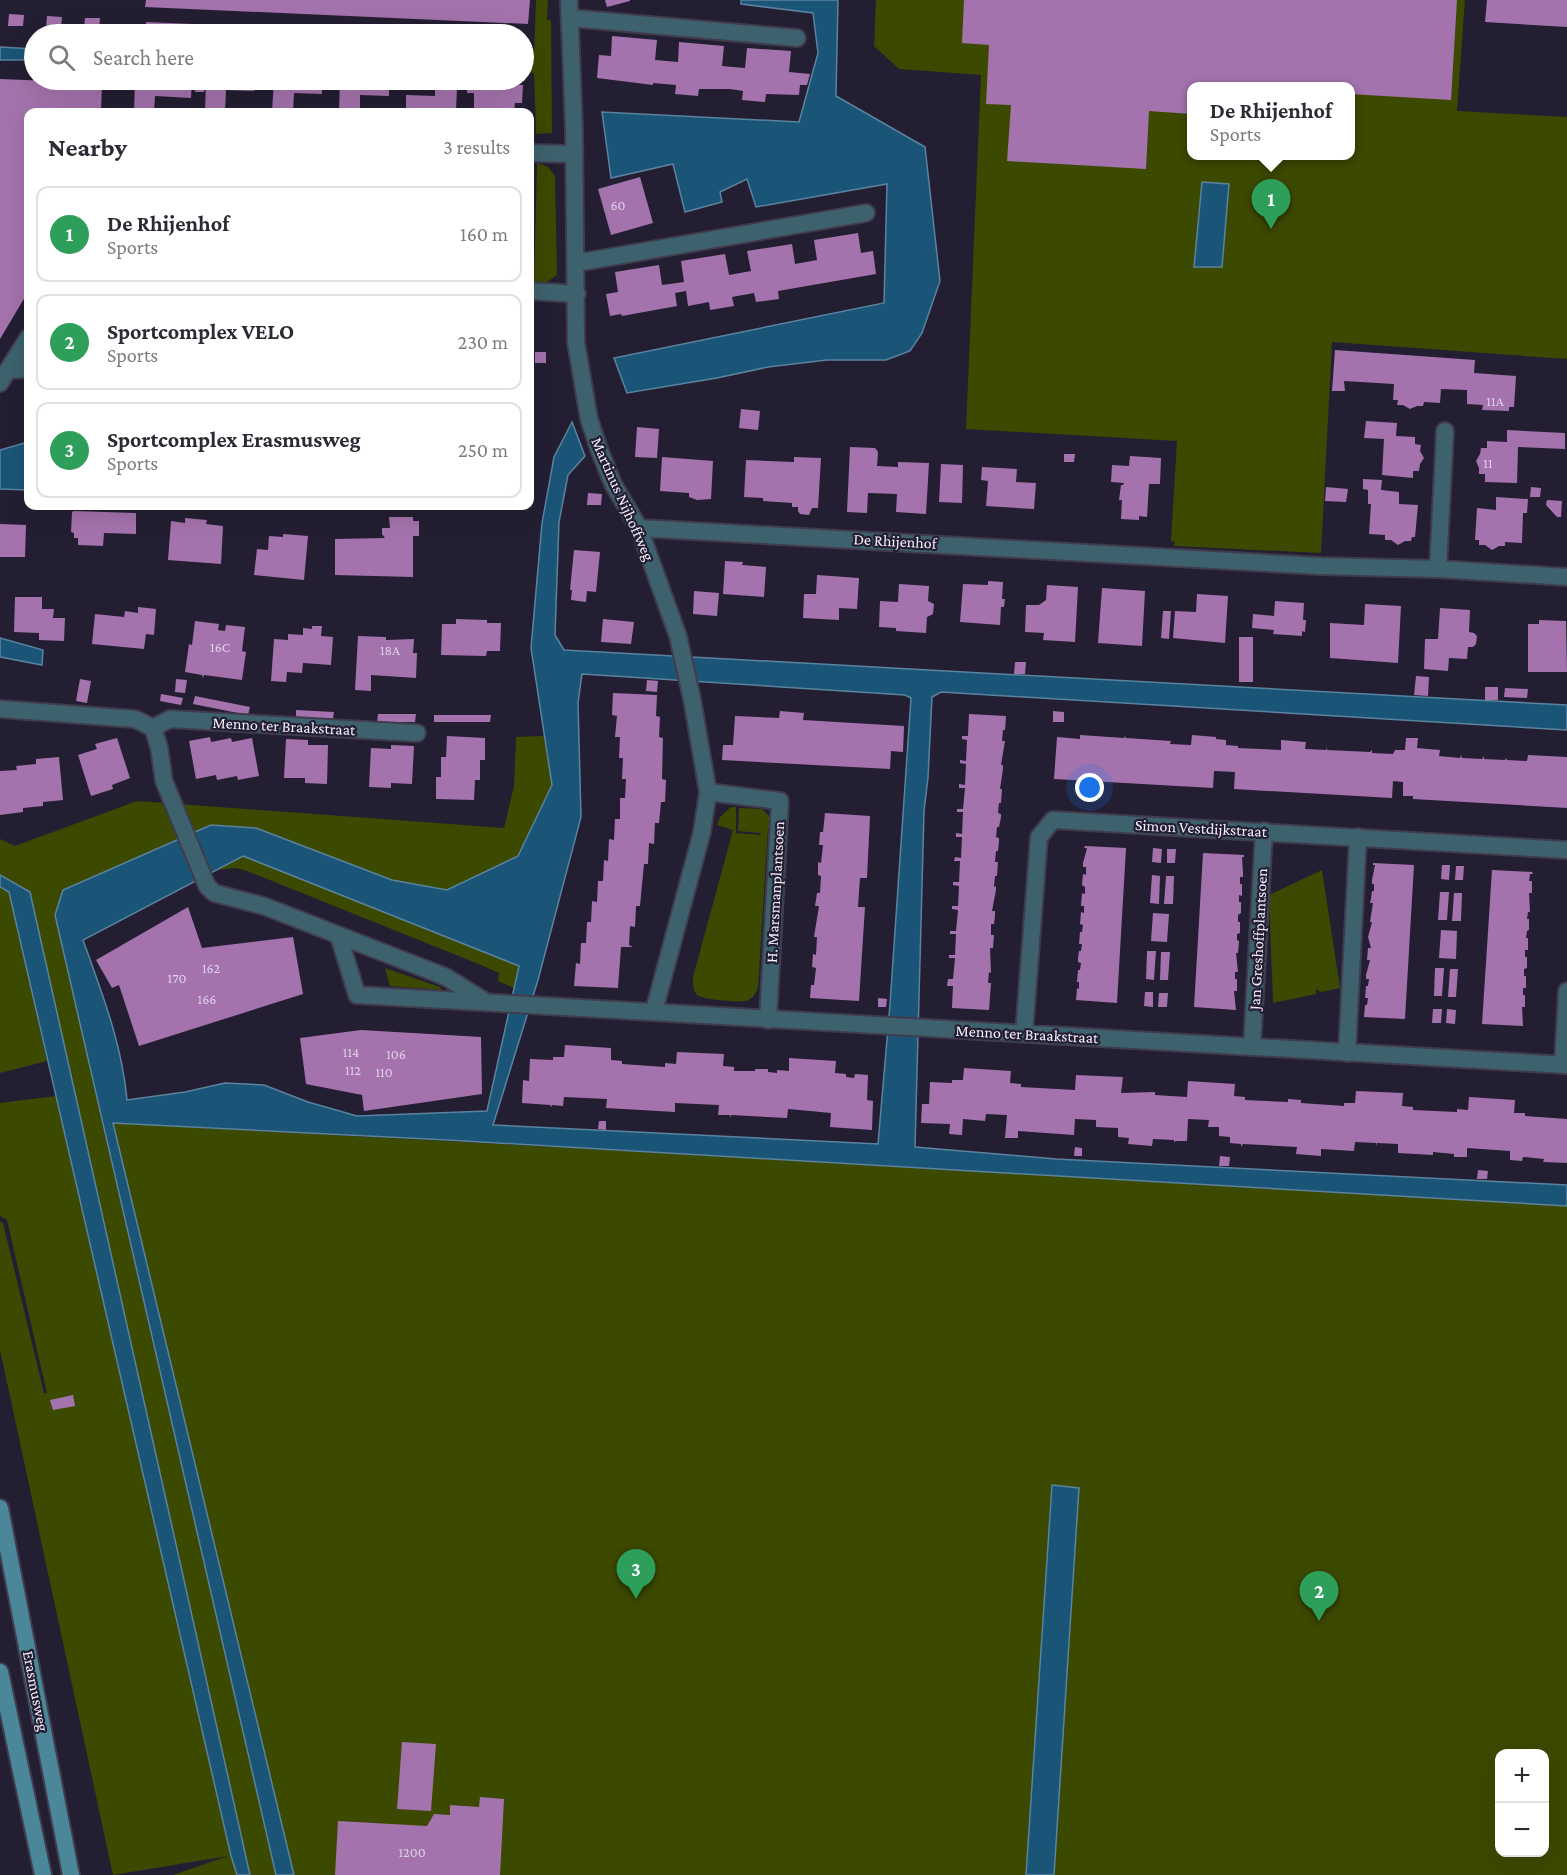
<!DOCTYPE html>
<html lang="en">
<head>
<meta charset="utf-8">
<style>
  body { margin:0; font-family:"Crimson Pro",serif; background:#f7f7f7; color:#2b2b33 }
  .controls { position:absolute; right:18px; bottom:18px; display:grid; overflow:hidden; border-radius:12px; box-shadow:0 6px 24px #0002 }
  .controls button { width:54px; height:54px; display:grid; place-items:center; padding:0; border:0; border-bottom:2px solid #e1e1e2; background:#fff; color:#2b2b33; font:30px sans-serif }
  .you { position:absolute; left:1090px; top:788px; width:21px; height:21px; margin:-15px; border:4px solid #fff; border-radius:50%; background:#1a73e8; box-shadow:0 0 0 9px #1a73e833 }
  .badge { display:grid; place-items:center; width:39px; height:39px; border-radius:50%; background:#7b5c89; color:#fff; font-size:20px; font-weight:700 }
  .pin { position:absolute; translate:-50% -50px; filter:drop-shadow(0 2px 3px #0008) }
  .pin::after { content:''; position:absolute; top:32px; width:21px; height:18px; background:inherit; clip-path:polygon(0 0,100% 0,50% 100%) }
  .popup { position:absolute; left:1187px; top:82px; width:168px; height:78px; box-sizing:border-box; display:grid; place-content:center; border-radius:12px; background:#fff; filter:drop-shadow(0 2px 4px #0005); font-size:20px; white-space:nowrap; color:#7c7c81 }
  .popup b { font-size:22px; color:#2b2b33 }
  .popup::after { content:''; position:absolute; left:50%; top:100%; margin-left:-12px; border:12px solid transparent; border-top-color:#fff }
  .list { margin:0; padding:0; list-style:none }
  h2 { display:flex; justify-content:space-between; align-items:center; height:78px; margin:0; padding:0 24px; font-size:26px }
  h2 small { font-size:20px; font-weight:400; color:#7c7c81 }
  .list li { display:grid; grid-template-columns:39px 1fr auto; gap:18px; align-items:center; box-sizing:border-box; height:96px; margin:0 12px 12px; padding:0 12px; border:2px solid #e1e1e2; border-radius:12px }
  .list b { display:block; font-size:22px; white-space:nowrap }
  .list p { margin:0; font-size:20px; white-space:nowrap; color:#7c7c81 }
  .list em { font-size:20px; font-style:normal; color:#7c7c81 }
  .icon { flex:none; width:33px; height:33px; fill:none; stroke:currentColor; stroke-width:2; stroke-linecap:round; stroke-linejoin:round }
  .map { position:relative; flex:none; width:1567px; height:1875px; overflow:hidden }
  .search { position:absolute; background:#fff; box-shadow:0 6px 24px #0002; left:24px; top:24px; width:510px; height:66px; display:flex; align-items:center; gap:15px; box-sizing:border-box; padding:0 21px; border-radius:33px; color:#7c7c81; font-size:22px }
  .panel { position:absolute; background:#fff; box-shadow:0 6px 24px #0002; left:24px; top:108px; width:510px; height:402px; border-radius:12px }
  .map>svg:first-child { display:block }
</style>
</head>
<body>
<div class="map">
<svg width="1567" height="1875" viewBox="0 0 1567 1875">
  <rect width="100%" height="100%" fill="#241e32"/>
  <path fill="#3c4900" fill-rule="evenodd" d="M536,0H548L547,20H551L552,133L536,134L534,73L524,72V53H534Z
    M876,0H1465L1457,111L1567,117V359L1332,342L1321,553L1174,546L1175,542L1171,541L1177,441L966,429L981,75L899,69L874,46ZM1192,86H1350V156H1192Z
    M537,163L548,167L555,176L557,275L544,284L534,285Z
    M544,736L552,785L518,856L448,890L392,880L256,828L63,890L102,1122L276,1875H250L30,892L0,875V839L15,846L137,801L504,828L514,786L516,737Z
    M731,807H736V833L761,835L760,833L738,831L739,808L762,809L773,820L774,829L768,828L758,988C755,994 752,1000 745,1001C738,1002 702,1000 697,995C693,991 693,984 693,977L733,830L717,825L720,817Z
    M243,856L519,966L514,988L498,981L499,973L481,965L247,871L236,868L215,870Z
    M1322,870L1340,988L1321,992L1316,989V994L1273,1003L1269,895Z
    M0,887L9,892L47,1061L0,1073Z
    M385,968L440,987L442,990L390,986Z
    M56,1096L231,1856L237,1875H173L228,1856L113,1875L0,1350V1221L3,1223L44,1393H47L7,1220L0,1216V1103Z
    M113,1123L610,1150L1567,1206V1875H1054L1079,1488L1052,1485L1026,1875H294ZM1500,1754H1544V1852H1500Z"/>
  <path fill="#1a5577" stroke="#5b839f" stroke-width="1.5" fill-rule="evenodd" d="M741,0H838L836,96L925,147L940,281L922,333L910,351L886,360H827L768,367L717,378L627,393L614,358L884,303L887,184L756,207L747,179L720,192L722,202L685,212L673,164L611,178L602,112L799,122L818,53L813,13L741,4Z
    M0,47L34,49V60H0Z
    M1202,182L1229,184L1222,267H1194Z
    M572,422L585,456L568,475L559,522L555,635L564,650L1567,705V730L941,692L932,697L928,778L924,811L915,1147L1056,1159L1567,1185V1206L447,1140L113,1123L294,1875H276L55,915L63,890L211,825L256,828L392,880L447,890L518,856L552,785L531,648L542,523L554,457ZM582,674L905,695L911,698L890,1004L878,1144L493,1125L538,980L581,817L578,703ZM243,856L519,966L487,1111L357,1116L308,1102L264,1085L225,1083L185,1092L127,1100C122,1044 102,993 83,940Z
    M28,442V490L0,489V450Z
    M0,638L43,650L42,665L0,657Z
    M0,875L30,892L250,1875H237L231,1856L9,892L0,887Z
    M1052,1485L1079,1488L1054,1875H1026Z"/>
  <path fill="#a473ad" d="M146,0H530L528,24L145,7Z
    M605,0H630V1L607,7Z
    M964,0H1457L1451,100L1350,94V86H1192L1191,114L1149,111L1146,169L1007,161L1011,105L986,104L989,45L962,43Z
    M1487,0H1567V27L1485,22Z
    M9,14L24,15L23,26H8Z
    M47,16L62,17L61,28H46Z
    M85,18H100L99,30L84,29Z
    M146,22L396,33V34H235L146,31Z
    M612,36L657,40L655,60L678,62L679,42L724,46L722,66L733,67L745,68L747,48L791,51L789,72L810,74L807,85H800L799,95L766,94L765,102L742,100L743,91L730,89H699L698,96L675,94L676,85L653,83V85L597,78L599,55L611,56Z
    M0,79L102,83L101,112H28V292L0,339Z
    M135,80H192L191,98L155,96L154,112H134Z
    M196,80H205L204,92H195Z
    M206,80H255L254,91L226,90L225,112H205Z
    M274,80H322V94L294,93L293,112H272Z
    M340,80H389V96L360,95V112H339Z
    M467,81L523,85L522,103H515L514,112H474V93H467Z
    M435,86L457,87L456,112H406V95L435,96Z
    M640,177L653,223L611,235L598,189Z
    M858,233L861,253L873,251L876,274L778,291L779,299L756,302L754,293L732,297L734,306L710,310L709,302L688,306L686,291L675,293L677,306L622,316L621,314L610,316L606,294L618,292L615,272L659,265L662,285L684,282L681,261L725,254L729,275L751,271L747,251L792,244L795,264L817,260L814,240Z
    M1335,350L1475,360L1474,373L1516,376L1514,407H1509V411L1482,410L1483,405L1467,404V390L1441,389L1440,403L1424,402L1423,406H1417L1410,409L1403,405H1397L1398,400H1393L1394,384L1344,381L1345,391H1332Z
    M535,352H546V363H535Z
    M741,409L760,411L758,430L739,428Z
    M1366,421L1397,423L1396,436L1415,437V444L1421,445L1420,451L1424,458L1420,464L1419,471H1413V478L1382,475L1384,439L1364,438Z
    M637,427L659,429L657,458L635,457Z
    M1507,430L1565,433V449L1518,447L1517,483L1485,482V474H1479V468L1476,461L1480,454L1481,448H1487V441L1507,442Z
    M850,447L875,448L878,452L877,466L898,467V462L929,463L926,514L896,512L897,494L868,493L867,513L847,512Z
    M1064,454H1075L1074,462H1064Z
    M1130,456L1161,458L1160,484H1149L1147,517L1139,516V520L1121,519L1122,500H1119L1121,485H1123L1124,483L1111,482L1112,465L1129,466Z
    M662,457L713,461L711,499L697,500L689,497V493L660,491Z
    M794,457L821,458L818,508H812L809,515L800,514L798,511V507H792V503L763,501V498L744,497L746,460L794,462Z
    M941,464L963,465L962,503L939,502Z
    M982,467L1017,469L1016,482L1036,483L1034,509L986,506L988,481L981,480Z
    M1363,479L1382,480L1381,490L1399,492V504L1418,505L1415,537H1412L1411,541H1405L1398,545L1391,540H1385V535L1369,534L1371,504H1368V490L1363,489Z
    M1326,487L1348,489L1346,502L1325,501Z
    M1531,487L1541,488L1540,497H1530Z
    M588,493L602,494L601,505H587Z
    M1496,497L1528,499L1527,513H1523L1522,543L1505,542V546H1499L1492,550L1485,545H1479V540H1475L1477,508L1496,510Z
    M1547,500L1562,501L1561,517H1557L1546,505Z
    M74,511L136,513V534L104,533L103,546L78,545V538H74V533L71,532L72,512Z
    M389,517H413V521H419V536H413V577L335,575V539L385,538L382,534V528H390Z
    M185,518L207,520L206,524L223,526L221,564L168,560L171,521L185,523Z
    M0,524L26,525L25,557H0Z
    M283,534L308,536L304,580L254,575L257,549L268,550L269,536L283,537Z
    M574,550L600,552L596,592L587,591L586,602L571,600L572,590H570Z
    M725,561L743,562L742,565L766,567L764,597L723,594Z
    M817,575L859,578L857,609L839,608V620L803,618L804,594H816Z
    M988,581L1003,582L1002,599H1005L1004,607H1001L1000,625L960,622L963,584L988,585Z
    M899,584L929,586L928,601L934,604L933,614L927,617L926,633L896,631V628L879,627L880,601L898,602Z
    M1047,585L1078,587L1075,642L1043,640L1044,633L1025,632L1026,605H1039L1046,600Z
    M1102,588L1145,591L1142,646L1098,643Z
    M694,591L719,593L717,616L693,614Z
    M1197,594L1228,596L1225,643L1173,638L1175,611L1196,612Z
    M15,597H42V609H54L53,618H65L64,641L39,640V633L14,632Z
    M1275,601L1304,603L1303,620H1306L1305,632L1302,631V636L1273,634L1274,630L1252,628L1253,614L1274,616Z
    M1365,604L1401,606L1398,663L1330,658V623L1364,625Z
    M138,607L156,609L154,635L146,634L144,649L92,644L95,614L124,617L125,611L138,613Z
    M1440,608L1470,610L1469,632L1474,633L1477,636L1476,644L1473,647H1468L1467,659L1449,658L1448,671L1424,669L1425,639H1438Z
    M1163,611H1171L1169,639L1161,638Z
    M456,619L487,620V623H501L500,651H487L486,656L441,655L442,624H456Z
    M603,619L634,622L631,644L601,642Z
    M1539,620L1566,621L1567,672H1528V624H1539Z
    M195,621L219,624L218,630L225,631L226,625L245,627L242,651L246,652L242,680L204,675L203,678L202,675L185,672L189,644L192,645Z
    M312,626H322L321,636L333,637L331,665L303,663L302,673L287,672L286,682L271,681L274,639L288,640V634L303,635V628L312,629Z
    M358,636L386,637V640L414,639L413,653H417L416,678L371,675V691L355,690Z
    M1239,637H1253V682H1239Z
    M1015,662H1026L1025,674H1014Z
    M1416,676L1429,677L1428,696L1414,695Z
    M80,679L91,681L87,703L76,701Z
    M176,679L187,680L185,693L175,692Z
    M647,680L658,681L657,692L646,691Z
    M1485,687H1498V700H1485Z
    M1505,688L1528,689L1527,698L1504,697Z
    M613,693L657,695L656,716L660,717L659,737L663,738L662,779L666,780L665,802H661L659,823H655L654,844L649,843L648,864H644L640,906H636L635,927L630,926L629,945L633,947H621L618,988L574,986L576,963L580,964L581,943H586L587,922H591L592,901L597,902L598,881H603L604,860L608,861L609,839L614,840L615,819H620V798H625L626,779H622L623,758H619L620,737H615L617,716L612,715Z
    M161,694L183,698L181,705L160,701Z
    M195,696L250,707L248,715L193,704Z
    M296,710L334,712L333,719L296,717Z
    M780,711L804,713L803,720L904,726L903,752L891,751L890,769L722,760L723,745H733L735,716L779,718Z
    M1053,711L1064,712V722H1053Z
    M378,714H416L415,722H377Z
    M969,714L1006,716L1005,730H1003L1002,741H1005L1001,765H1003V769L1000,789H1002L1001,803H999L998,813L1001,814V817L999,827H997L996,837L999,838V841L998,851H996L995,862H998L997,876H995L994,887L996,886V890L992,911H995V915L994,924H991V935H994L993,948H990L991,973L989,972L988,983H991L989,1010L952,1008L953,986H947L948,979H953L955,958H949V955H955L956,934H950V931H956L958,910L952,909V906H958L959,886L953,885V882H959L960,861H954L955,857L961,858L962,837H956V833L962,834L963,812H957V809H963L965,788H959V784L965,785L966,764L960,763V760L966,761L967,740L962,739V736H968Z
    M434,715H491L490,722H434Z
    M1080,735L1124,738L1125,736L1126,738L1171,741L1170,744L1191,745L1192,735L1216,737V739L1226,740V745L1238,746V748L1281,750V740L1306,742L1305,749L1326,750L1327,747V750L1370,752L1372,750V753L1393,754L1395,750H1405L1406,738H1418L1417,748L1440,750L1439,756L1460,758L1461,755L1462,758L1482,759L1484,756V759L1505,760L1506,758L1507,760L1527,761L1528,755L1567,757V808L1413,799V796H1403V782L1393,781L1392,798L1234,789L1235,772L1214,771L1213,788L1054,779L1057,737L1080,739Z
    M447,736L485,738V760H480V780H475L474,800L436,799V777H441V757H446Z
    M210,737L211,742L231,738L232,742L252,738L259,776L238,780L237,776L217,780L216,775L196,779L189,741Z
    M117,738L130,778L112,785L113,789L91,796L78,755L97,749L95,744Z
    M286,739L308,740V745H328L327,784L305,783V778H284Z
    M391,745L414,746L412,784L391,783V788L369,787L371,748L391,749Z
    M59,757L63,800L43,802V806L23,808V812L0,815V771L17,770L16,766L36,764V759Z
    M825,813L870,816L867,878H860L858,907H865L859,1001L810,998L811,985H814L816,968L812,967L813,954L816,955L817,937H814L819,906H815L817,893H820L821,876L818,875V862L821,863L823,845H819L820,832H823Z
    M1085,846L1126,848L1117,1003L1076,1000L1077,988L1079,989V982H1077L1078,970H1080L1081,963L1078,962V958L1079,951H1081L1082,944H1079L1080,932H1082L1083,925L1080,924L1081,912L1084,913V906H1081L1082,893L1085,894V887L1082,885L1083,874L1086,875V867H1083V863L1087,848H1084Z
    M1153,848L1162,849L1161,863L1152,862Z
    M1167,849H1176L1175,863H1167Z
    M1203,853L1244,855V857H1242L1243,873V877H1240V884H1242V896L1239,895V902H1241V913L1238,915V922H1240V933L1237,934V940L1239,941L1238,953H1236L1238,972H1235V979H1237V991H1234L1236,1010L1194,1007Z
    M1373,863L1414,865L1405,1019L1364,1017L1365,1005H1367L1368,998H1365L1366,986H1368L1369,979H1366V975L1370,960H1367L1368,948H1371L1368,937L1372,922H1370L1373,903H1370L1371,899L1372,891H1374V884H1372V880L1375,865H1373Z
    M1442,865H1450L1449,880L1441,879Z
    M1456,866H1464L1463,880H1455Z
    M1492,870L1532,872L1533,874H1530L1529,881H1532V893H1529L1530,912H1528L1527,919H1529V930L1527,931L1526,938H1528V950H1525V957H1527V968L1524,969V976H1526V988H1523V995H1525V1007H1522L1523,1026L1482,1024Z
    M1152,875L1160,876L1159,904L1150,903Z
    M1166,876H1174L1173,904H1164Z
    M1440,892H1449L1447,920H1438Z
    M1454,893H1462L1461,921H1452Z
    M188,907L202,948L293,937L303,994L139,1046L119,985L112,988L96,960Z
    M1153,913L1169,914L1167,942L1151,941Z
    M1441,930L1457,931L1456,959L1439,958Z
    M1147,951H1156L1154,980L1146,979Z
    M1161,952H1170L1168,980H1160Z
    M1435,968H1444L1442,996H1434Z
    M1450,969H1458L1456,997H1448Z
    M1145,992H1153V1007L1144,1006Z
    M1159,993H1168L1167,1007H1158Z
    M878,998L887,999L886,1007H878Z
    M1433,1009H1442L1441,1023H1432Z
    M1447,1009L1456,1010L1455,1024L1446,1023Z
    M361,1030L481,1037L482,1094L364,1111L362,1095L306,1084L300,1038Z
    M565,1045L611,1048V1060L622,1061V1064L665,1067V1063L676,1064L677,1052L724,1054L723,1066L734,1067V1071H755V1069H768V1072L777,1073V1070L789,1071V1058L836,1061L835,1073L846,1074V1077L854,1078L855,1074L868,1075L867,1100L873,1101L872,1130L830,1127L831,1113L810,1111L788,1109L787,1118L731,1115L730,1118V1115H718L719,1105L675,1103V1112L641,1110L606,1108L607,1099L564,1097L563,1106L552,1105L551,1107L550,1105L522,1103L523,1080L529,1081L530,1059L553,1060V1057H564Z
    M964,1068L1011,1071L1010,1083L1021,1084V1087L1075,1090L1076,1075L1099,1076L1123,1077L1121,1093L1155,1092V1095L1187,1097L1188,1081L1235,1084L1234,1096L1245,1097V1100L1288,1102V1099L1301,1100V1103L1344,1106V1103H1355L1356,1091L1403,1093L1402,1106L1413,1107V1110L1434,1111L1457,1112V1109L1468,1110L1469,1097L1515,1100L1514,1113H1525V1116L1567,1119V1163L1543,1162L1544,1159L1523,1157L1522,1161L1510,1160V1151L1467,1148V1157H1454V1154L1433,1152V1155L1398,1153V1144L1377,1143L1376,1146V1143L1355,1142L1354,1151L1321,1149V1156L1296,1154L1297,1147L1243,1144L1241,1147V1144L1230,1143V1137L1219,1136V1127H1208L1209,1120L1188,1119L1187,1141H1175L1174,1143V1140L1153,1139L1152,1146L1128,1144L1129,1138L1118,1137V1128L1096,1127V1120L1075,1119L1074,1135L1018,1131V1138H1005L1007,1115L986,1114L985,1121L963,1119L962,1135L949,1134L950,1124L921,1123L922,1104H929L930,1082L952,1083V1080H963Z
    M599,1121H606V1130L598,1129Z
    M1075,1147L1082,1148V1156H1074Z
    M1220,1156L1230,1157L1229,1166H1219Z
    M1478,1170L1488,1171L1487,1179H1477Z
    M73,1395L75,1406L53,1410L50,1400Z
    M402,1742L436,1744L431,1811L397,1809Z
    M480,1797L504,1799L500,1875H335L338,1821L427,1826L434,1814L450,1815V1805L479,1807Z"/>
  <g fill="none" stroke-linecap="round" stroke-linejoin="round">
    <g stroke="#413b4e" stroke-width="20">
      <path id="pedestrian" d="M1252,1047L1264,831
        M1347,1053L1358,837"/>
    </g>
    <g stroke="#413b4e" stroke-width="20">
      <path id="minor" d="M569,0L574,129L576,342L589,419L599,449L613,484L639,528L678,636L692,699L708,792L702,832L654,1011
        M570,18L797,38
        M530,153L574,154
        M576,263L866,213
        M530,291L577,294
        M9,370L28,369
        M0,383L28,338
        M639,528L1320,566L1438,569L1567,577
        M1438,569L1445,431
        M0,709L135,719L153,728L170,719L417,733
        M153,728L159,747L164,781L207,886L214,893L264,906L446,977L483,1000
        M708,792L780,801L768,1020
        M339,937L357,995L1567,1065
        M1024,1034L1039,837L1053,820L1567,850
        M1563,1065L1567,991"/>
    </g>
    <g stroke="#413b4e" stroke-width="20">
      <path id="secondary" d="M0,1508L71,1875
        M0,1672L43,1875"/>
    </g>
    <use href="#pedestrian" stroke="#3d626e" stroke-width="16"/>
    <use href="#minor" stroke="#3d626e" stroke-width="16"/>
    <use href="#secondary" stroke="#498799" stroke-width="16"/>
  </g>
  <g text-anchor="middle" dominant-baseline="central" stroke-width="4.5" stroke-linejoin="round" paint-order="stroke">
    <g font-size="14" fill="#dfd0e9">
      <text x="618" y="205">60</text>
      <text x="1495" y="401">11A</text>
      <text x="1488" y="463">11</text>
      <text x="220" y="647">16C</text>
      <text x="390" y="650">18A</text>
      <text x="211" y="968">162</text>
      <text x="177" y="978">170</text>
      <text x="207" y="999">166</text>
      <text x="351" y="1052">114</text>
      <text x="396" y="1054">106</text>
      <text x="353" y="1070">112</text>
      <text x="384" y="1072">110</text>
      <text x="412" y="1852">1200</text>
    </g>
    <g font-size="16" fill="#f3effd" stroke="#241e32">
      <text transform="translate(623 499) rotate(66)">Martinus Nijhoffweg</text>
      <text transform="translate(895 541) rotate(3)">De Rhijenhof</text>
      <text transform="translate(284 726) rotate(3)">Menno ter Braakstraat</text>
      <text transform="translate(1201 828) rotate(3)">Simon Vestdijkstraat</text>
      <text transform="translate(775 892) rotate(-87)">H. Marsmanplantsoen</text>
      <text transform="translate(1258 939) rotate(-87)">Jan Greshoffplantsoen</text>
      <text transform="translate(1027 1034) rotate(3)">Menno ter Braakstraat</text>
      <text transform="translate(36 1691) rotate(79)">Erasmusweg</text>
    </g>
  </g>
</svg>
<div class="controls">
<button>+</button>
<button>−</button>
</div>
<div class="you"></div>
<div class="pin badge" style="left:1271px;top:229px;background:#2e9e5b">1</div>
<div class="popup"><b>De Rhijenhof</b>Sports</div>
<div class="pin badge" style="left:1319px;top:1621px;background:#2e9e5b">2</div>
<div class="pin badge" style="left:636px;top:1599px;background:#2e9e5b">3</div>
<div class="search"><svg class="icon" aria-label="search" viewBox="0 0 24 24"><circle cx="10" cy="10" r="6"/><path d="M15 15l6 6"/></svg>Search here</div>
<section class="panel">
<h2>Nearby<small>3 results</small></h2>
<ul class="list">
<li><span class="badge" style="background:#2e9e5b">1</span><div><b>De Rhijenhof</b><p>Sports</p></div><em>160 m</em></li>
<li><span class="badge" style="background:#2e9e5b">2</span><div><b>Sportcomplex VELO</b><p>Sports</p></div><em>230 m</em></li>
<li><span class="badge" style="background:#2e9e5b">3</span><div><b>Sportcomplex Erasmusweg</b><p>Sports</p></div><em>250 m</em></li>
</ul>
</section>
</div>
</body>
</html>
